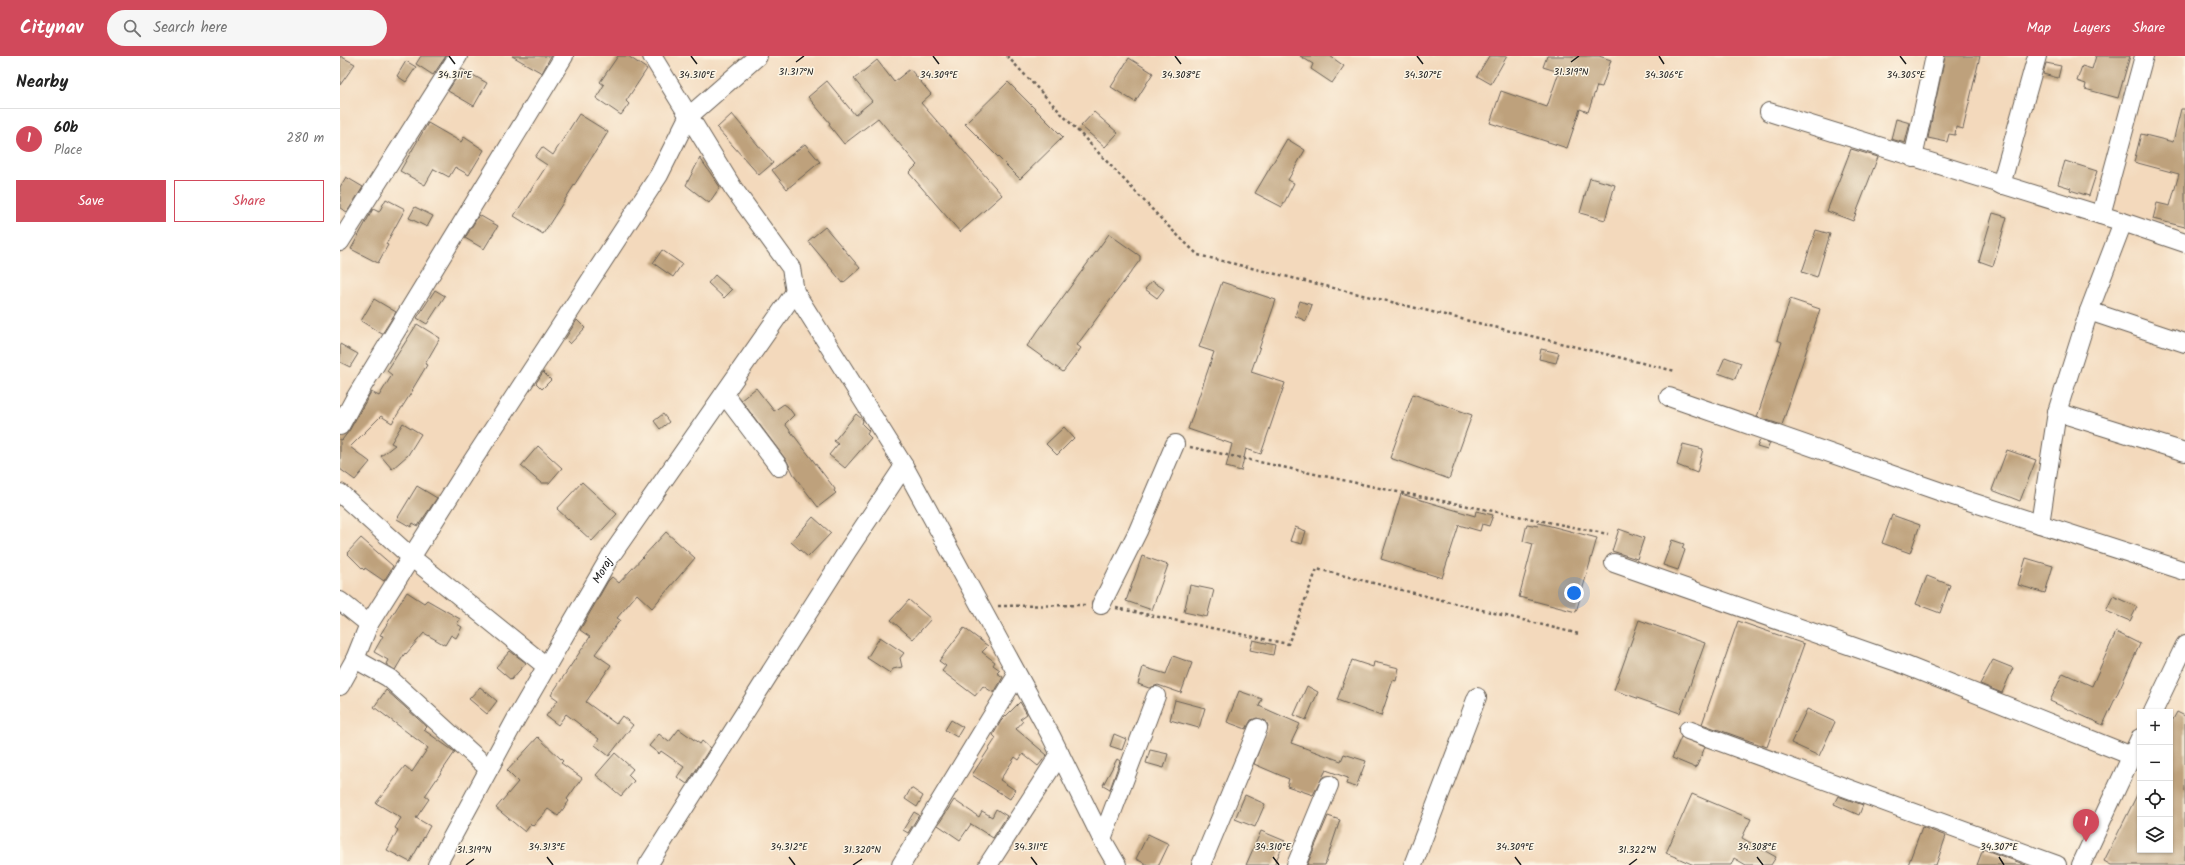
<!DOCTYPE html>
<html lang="en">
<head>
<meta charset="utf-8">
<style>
  body { margin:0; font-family:Kalam,sans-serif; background:#f6f6f6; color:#222 }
  .controls { position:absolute; right:12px; bottom:12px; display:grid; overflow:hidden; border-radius:0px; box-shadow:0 1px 3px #0004 }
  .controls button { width:36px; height:36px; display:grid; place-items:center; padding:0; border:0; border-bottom:1px solid #e0e0e0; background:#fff; color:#222; font:20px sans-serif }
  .you { position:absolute; left:1234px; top:537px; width:14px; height:14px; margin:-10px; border:3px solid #fff; border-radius:50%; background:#1a73e8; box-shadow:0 0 0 6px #1a73e833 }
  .badge { display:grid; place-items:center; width:26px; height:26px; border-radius:50%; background:#d1495b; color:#fff; font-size:13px; font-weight:700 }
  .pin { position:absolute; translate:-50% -33px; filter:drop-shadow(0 1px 2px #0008) }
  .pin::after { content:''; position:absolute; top:21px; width:14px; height:12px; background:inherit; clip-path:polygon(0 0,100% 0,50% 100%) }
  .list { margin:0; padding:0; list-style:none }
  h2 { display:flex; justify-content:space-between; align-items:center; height:52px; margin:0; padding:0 16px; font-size:17px }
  h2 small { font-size:13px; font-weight:400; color:#767676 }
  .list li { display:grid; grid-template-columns:26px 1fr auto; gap:12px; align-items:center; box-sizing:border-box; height:60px; padding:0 16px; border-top:1px solid #e0e0e0 }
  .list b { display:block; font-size:15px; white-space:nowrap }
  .list p { margin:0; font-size:13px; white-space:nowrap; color:#767676 }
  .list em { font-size:13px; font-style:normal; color:#767676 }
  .actions { display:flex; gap:8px; padding:12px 16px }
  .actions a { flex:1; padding:9px 0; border:1px solid #d1495b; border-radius:0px; text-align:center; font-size:14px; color:#d1495b }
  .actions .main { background:#d1495b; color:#fff }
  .icon { flex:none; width:22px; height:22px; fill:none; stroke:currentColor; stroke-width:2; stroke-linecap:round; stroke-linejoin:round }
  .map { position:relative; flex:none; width:1845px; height:809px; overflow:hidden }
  header { display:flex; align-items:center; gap:24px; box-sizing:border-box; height:56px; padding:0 20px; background:#d1495b; color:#fff }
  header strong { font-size:19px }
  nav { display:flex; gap:22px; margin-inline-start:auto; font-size:14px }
  .search { width:280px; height:36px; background:#f6f6f6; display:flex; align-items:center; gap:10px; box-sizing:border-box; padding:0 14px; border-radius:22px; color:#767676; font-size:15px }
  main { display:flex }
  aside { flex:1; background:#fff }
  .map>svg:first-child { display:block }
</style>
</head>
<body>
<header>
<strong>Citynav</strong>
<div class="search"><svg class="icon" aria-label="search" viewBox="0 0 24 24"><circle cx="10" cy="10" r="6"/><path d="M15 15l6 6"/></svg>Search here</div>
<nav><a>Map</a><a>Layers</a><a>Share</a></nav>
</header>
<main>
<aside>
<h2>Nearby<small></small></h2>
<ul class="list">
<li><span class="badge">1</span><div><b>60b</b><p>Place</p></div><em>280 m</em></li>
</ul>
<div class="actions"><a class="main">Save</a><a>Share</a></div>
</aside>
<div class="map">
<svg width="1845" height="809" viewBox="0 0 1845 809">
  <rect width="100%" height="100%" fill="#fcf5e5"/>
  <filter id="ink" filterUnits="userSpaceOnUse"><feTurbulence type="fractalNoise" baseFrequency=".025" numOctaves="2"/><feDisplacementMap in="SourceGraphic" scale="8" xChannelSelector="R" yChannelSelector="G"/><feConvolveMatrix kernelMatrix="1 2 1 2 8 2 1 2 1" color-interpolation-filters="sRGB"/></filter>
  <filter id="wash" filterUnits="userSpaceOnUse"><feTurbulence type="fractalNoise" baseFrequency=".012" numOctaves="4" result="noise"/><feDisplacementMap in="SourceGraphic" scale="16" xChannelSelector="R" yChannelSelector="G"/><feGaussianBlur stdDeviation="0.9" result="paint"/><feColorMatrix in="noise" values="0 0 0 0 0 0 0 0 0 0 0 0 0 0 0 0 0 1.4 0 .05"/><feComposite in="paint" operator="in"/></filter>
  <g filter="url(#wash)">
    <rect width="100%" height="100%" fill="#f3d9bc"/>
    <g id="blocks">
      <path fill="#bea17c" d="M0,0L15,8L0,29Z
        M81,0H106L93,19L76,8Z
        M172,0H211L202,17Z
        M278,0H288L307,13L286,45L289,48L281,59L256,42L264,29L260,26Z
        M960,0H990L1004,10L992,27L971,13L973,8Z
        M1149,0H1167L1151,28L1137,20Z
        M1207,0H1259L1271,4L1262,31L1257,30L1248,56L1240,53L1227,92L1150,67L1161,35L1207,51L1219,16L1203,11Z
        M1605,0H1640L1623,73L1616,71L1615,79L1609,78L1607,86L1588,82Z
        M1756,0H1790L1778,42L1745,33L1746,28L1737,25L1742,10L1752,13Z
        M789,2L813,17L795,46L771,31Z
        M537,4L554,26L570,13L591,38L581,47L662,139L620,176L569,117L577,109L538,62L504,88L489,69L490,67L468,41L487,25L515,59L532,45L514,23Z
        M66,5L76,11L66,26L57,20Z
        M1706,7L1721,10L1718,22L1703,18Z
        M122,13L147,27L134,50L108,35Z
        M668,26L723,81L680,123L625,68Z
        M1841,53H1845V171L1813,163L1817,147L1830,150L1839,118L1794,106L1801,78L1833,86Z
        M754,56L778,77L765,91L741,70Z
        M239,58L268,76L203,178L174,160L207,109L195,101L202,91L213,99Z
        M392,58L433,107L419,119L377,72Z
        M1556,63L1570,67L1565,87L1551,83Z
        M88,67L121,86L124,81L144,94L129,119L115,111L109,121L94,113L85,129L60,115Z
        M947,83L965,94L948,124L954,127L942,151L915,137Z
        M465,88L480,106L447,133L432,114Z
        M1511,93L1538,101L1513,165L1487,155Z
        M360,102L380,131L369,147L346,129Z
        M1725,105L1757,115L1749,140L1730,134L1731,132L1718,128Z
        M6,121L23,131L7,156L0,152V131Z
        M1250,122L1275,129L1265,164L1240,157Z
        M46,143L65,153L46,188L48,189L38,207L11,193L33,153L39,156Z
        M75,151L93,160L87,171L69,162Z
        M1653,157L1667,161L1653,210L1639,205Z
        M139,159L158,170L144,193L125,182Z
        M485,171L520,212L503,227L468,185Z
        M1476,174L1490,178L1477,221L1462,216Z
        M769,178L800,200V204L737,289L741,292L723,316L687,290Z
        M322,194L342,208L333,221L313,207Z
        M375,219L392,234L384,242L368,227Z
        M812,225L824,233L817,242L805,233Z
        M882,226L936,244L911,316L945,327L921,398L906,393L901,415L886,411L892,388L848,373L874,296L859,291Z
        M95,234L105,240L87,268L77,262Z
        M34,243L56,256L42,278L21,265Z
        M1450,243L1480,253L1442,369L1417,361L1442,286L1437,284Z
        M960,245L972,249L966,265L955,260Z
        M237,264L245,272L230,288L225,283Z
        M77,268L100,282L85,308L87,309L72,334H73L52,367L41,360L10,391L30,406L15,424L0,413V383L2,384L9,375L31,336L39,340L52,319L47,315Z
        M0,288L18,298L10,311L0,306Z
        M1201,293L1219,297L1216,307L1199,303Z
        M1385,301L1401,307L1395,323L1378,317Z
        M203,316L211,324L202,333L196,327Z
        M416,332L434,355L444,348L448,351L454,359L445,368L495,433L494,435L496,437L478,451L455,421L447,405L401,344Z
        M1073,338L1132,359L1109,423L1050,402Z
        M323,358L329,366L320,373L314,365Z
        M516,358L523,364L522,368L529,375L527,378L531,382L505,412L489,399L498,388L494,385Z
        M63,367L81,378L68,399L52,413L41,400L55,389L51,387Z
        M724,371L734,382L717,399L706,388Z
        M1420,384L1430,387L1427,394L1417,391Z
        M1343,388L1363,393L1357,417L1337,409Z
        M198,390L222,412L209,427H201L181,410Z
        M1667,394L1696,404L1680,445L1652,434Z
        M242,426L277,458L252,485L217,453Z
        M77,430L97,442L78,470L73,467L71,471L57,463Z
        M1061,438L1135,460L1136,455L1153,459L1149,470L1142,468L1140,475L1119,469L1102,522L1041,503Z
        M1552,459L1580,469L1570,497L1542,487Z
        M473,461L491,477L468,501L451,486Z
        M1199,467L1257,482L1236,556L1179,541L1193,488L1183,485L1187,468L1198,470Z
        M955,471L966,475L962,488L950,485Z
        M1279,473L1304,482L1297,503L1272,495Z
        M326,476L355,502L312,552L297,538L277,562L280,564L255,598L271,609L246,646L276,668L282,660L293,669L269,700L255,689L259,683L226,658L218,669L206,660L218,644L211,639L250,581L240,574L268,525L272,521L279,527Z
        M21,482L53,510L44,525L25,512L24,514L7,497Z
        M1332,484L1344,488L1342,492L1345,494L1338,514L1323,509Z
        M802,500L828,509L812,554L786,545Z
        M1686,502L1713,510L1705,537L1678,529Z
        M1587,520L1610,529L1600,557L1576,548Z
        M850,529L874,534L867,561L844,556Z
        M67,536L84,547L87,544L120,563L117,568L122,571L116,582L111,579L105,589L84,577L66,598L65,597L55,614L46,608L48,604L34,596L43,580L40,579Z
        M1773,540L1797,551L1790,565L1766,555Z
        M569,544L591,563L573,583L551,564Z
        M1299,564L1365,587L1340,657L1274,634Z
        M1398,565L1464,588L1427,691L1362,668Z
        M624,572L648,590L642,596L655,606L653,609L660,614L657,617L663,621L654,637L643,630L635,640L602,615L606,610L599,605Z
        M1776,576L1800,588L1763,669L1710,645L1723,617L1752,630Z
        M540,581L564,597L560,602L562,611L553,613L550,617L527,602Z
        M913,584L935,589L933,599L910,594Z
        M170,595L186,607L171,624L156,611Z
        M833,600L852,607L841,637L818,629L809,632L798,628L803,611L826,618Z
        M1012,604L1033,611L1034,606L1059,612L1056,625L1053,624L1041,660L997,644Z
        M1653,604L1673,612L1662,637L1640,628Z
        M967,630L978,636L966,664L954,659Z
        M140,631L157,645L147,658L129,643Z
        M46,634L87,671L84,674L115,696L85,740L89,743L76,762L90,770L70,806L47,794L58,774L55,772L61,762L36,747L65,710L72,716L88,692L34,651Z
        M899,635L922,643L919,650L960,668L951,687L1001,705L1004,698L1026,705L1016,731L1006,728L1008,722L986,714L973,739L947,730L949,723L914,708L928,670L926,665L917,662L911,664L906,673L887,666Z
        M835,644L865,652L859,672L830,664Z
        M680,646L687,658L680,663L683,665L676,673L707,699L698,710L683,698L679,704L675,701L660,724L675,734L670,743L632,719L656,682L653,679L661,665Z
        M1467,653L1495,666L1479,700L1451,687Z
        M1837,656L1845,660V809H1771L1764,805L1800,733V794H1830V669Z
        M611,664L623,671L617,681L605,674Z
        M339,673L360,688L362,685L370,692L347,728L337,721L344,711L321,695L319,698L309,690L319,678L329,686Z
        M774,678L786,683L782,694L770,690Z
        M198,681L223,705L221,707L242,722L227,743L229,745L218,760L208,753L193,770L191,768L185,776L156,752L178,726L167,715Z
        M1341,681L1365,691L1356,712L1332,702Z
        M810,694L828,698L824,712L806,707Z
        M275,697L293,713L288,719L294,725L281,740L256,719Z
        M777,703L780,705L770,733L763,729Z
        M571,732L583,740L577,751L565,743Z
        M1352,738L1411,763L1402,782L1436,801L1431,809H1406L1394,802L1391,809H1354L1326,797Z
        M905,739L925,748L915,771L895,763Z
        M1498,740L1523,749L1519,759L1494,748Z
        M614,744L639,761L642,755L652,761L656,753L667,760L653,782L631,768L620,784L598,769Z
        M574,756L579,759L568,777L563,774Z
        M988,760L1000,764L985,809H967Z
        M1582,771L1606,780L1596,809H1568Z
        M921,775L945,785L934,809H906Z
        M808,778L829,788L819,809H808L796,803Z
        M1643,793L1686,809H1637Z"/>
    </g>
  </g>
  <g filter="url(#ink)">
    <use href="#blocks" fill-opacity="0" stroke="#675e54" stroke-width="1"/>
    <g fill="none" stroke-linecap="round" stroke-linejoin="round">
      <g stroke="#675e54" stroke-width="20">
        <g id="minor">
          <path d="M312,0L393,132L451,212L455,236L564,410L711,680L762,783L777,809"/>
          <path d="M1429,56L1783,166"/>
          <path d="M1573,102L1595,0"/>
          <path d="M1661,129L1697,0"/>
          <path d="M1761,159L1804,0"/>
          <path d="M0,186L118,0"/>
          <path d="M1749,255L1845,287"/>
          <path d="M384,338L439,411"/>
          <path d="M1329,341L1610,439L1845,515"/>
          <path d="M1717,356L1845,396"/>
          <path d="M0,370L14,344L224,0"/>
          <path d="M0,437L71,501L207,611"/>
          <path d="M1700,468L1717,356L1749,255L1783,166L1845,187"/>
          <path d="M1274,507L1557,606L1792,700"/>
          <path d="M0,545L29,568"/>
          <path d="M761,549L798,475L835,388"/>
          <path d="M15,603L49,622L149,713"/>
          <path d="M0,630L15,603L29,568L129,410L319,119L348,61L418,0"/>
          <path d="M1813,656L1845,589"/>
          <path d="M1348,674L1717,809"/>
          <path d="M762,783L816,640"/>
          <path id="s1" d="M97,809L176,663L270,501L455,236"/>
          <path d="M308,809L508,494L564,410"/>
          <path d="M561,809L677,619"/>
          <path d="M648,809L720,698"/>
          <path d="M861,809L918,672"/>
          <path d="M956,809L989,729"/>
          <path d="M1073,809L1137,641"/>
          <path d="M1741,809L1800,682"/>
        </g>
      </g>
      <path stroke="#675e54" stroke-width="2.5" stroke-dasharray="3 3" stroke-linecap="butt" d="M667,0L825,167L858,199L1335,315
        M850,391L1058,436L1268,478
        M658,550L747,549
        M776,552L948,588L977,513L1239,578"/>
      <use href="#minor" stroke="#fff" stroke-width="18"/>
    </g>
  </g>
  <path fill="none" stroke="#1c1c1c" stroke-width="1.5" d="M109,0L115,8M351,0L357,8M593,0L599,8M835,0L841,8M1077,0L1083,8M1319,0L1324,8M1560,0L1566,8M456,6L464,0M1231,6L1239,0M207,801L213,809M449,801L455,809M691,801L697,809M933,801L939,809M1175,801L1181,809M1417,801L1423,809M1659,801L1664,809M126,809L134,803M513,809L522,803M1289,809L1297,803"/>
  <g text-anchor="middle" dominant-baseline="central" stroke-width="3" stroke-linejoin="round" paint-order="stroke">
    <g font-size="12" fill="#1c1c1c" stroke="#fcf5e5">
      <text stroke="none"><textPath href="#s1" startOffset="338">Moraj</textPath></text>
    </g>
  </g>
  <g font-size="10" text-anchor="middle" fill="#1c1c1c" stroke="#fcf5e5" stroke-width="3" stroke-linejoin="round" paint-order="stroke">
    <text x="456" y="19">31.317°N</text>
    <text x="1231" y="19">31.319°N</text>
    <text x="115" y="22">34.311°E</text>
    <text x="357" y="22">34.310°E</text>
    <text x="599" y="22">34.309°E</text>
    <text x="841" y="22">34.308°E</text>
    <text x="1083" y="22">34.307°E</text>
    <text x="1324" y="22">34.306°E</text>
    <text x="1566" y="22">34.305°E</text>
    <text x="207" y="794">34.313°E</text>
    <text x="449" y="794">34.312°E</text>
    <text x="691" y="794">34.311°E</text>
    <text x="933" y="794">34.310°E</text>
    <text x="1175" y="794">34.309°E</text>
    <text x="1417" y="794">34.308°E</text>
    <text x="1659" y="794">34.307°E</text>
    <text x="134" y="797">31.319°N</text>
    <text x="522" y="797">31.320°N</text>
    <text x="1297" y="797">31.322°N</text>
  </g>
</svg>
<div class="controls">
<button>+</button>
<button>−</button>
<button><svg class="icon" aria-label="locate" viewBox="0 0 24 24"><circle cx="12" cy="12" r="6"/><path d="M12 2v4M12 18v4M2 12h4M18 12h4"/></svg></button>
<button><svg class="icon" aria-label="layers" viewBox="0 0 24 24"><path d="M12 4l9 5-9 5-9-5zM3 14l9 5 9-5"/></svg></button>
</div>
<div class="you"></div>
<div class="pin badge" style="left:1746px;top:786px">1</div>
</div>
</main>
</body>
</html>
